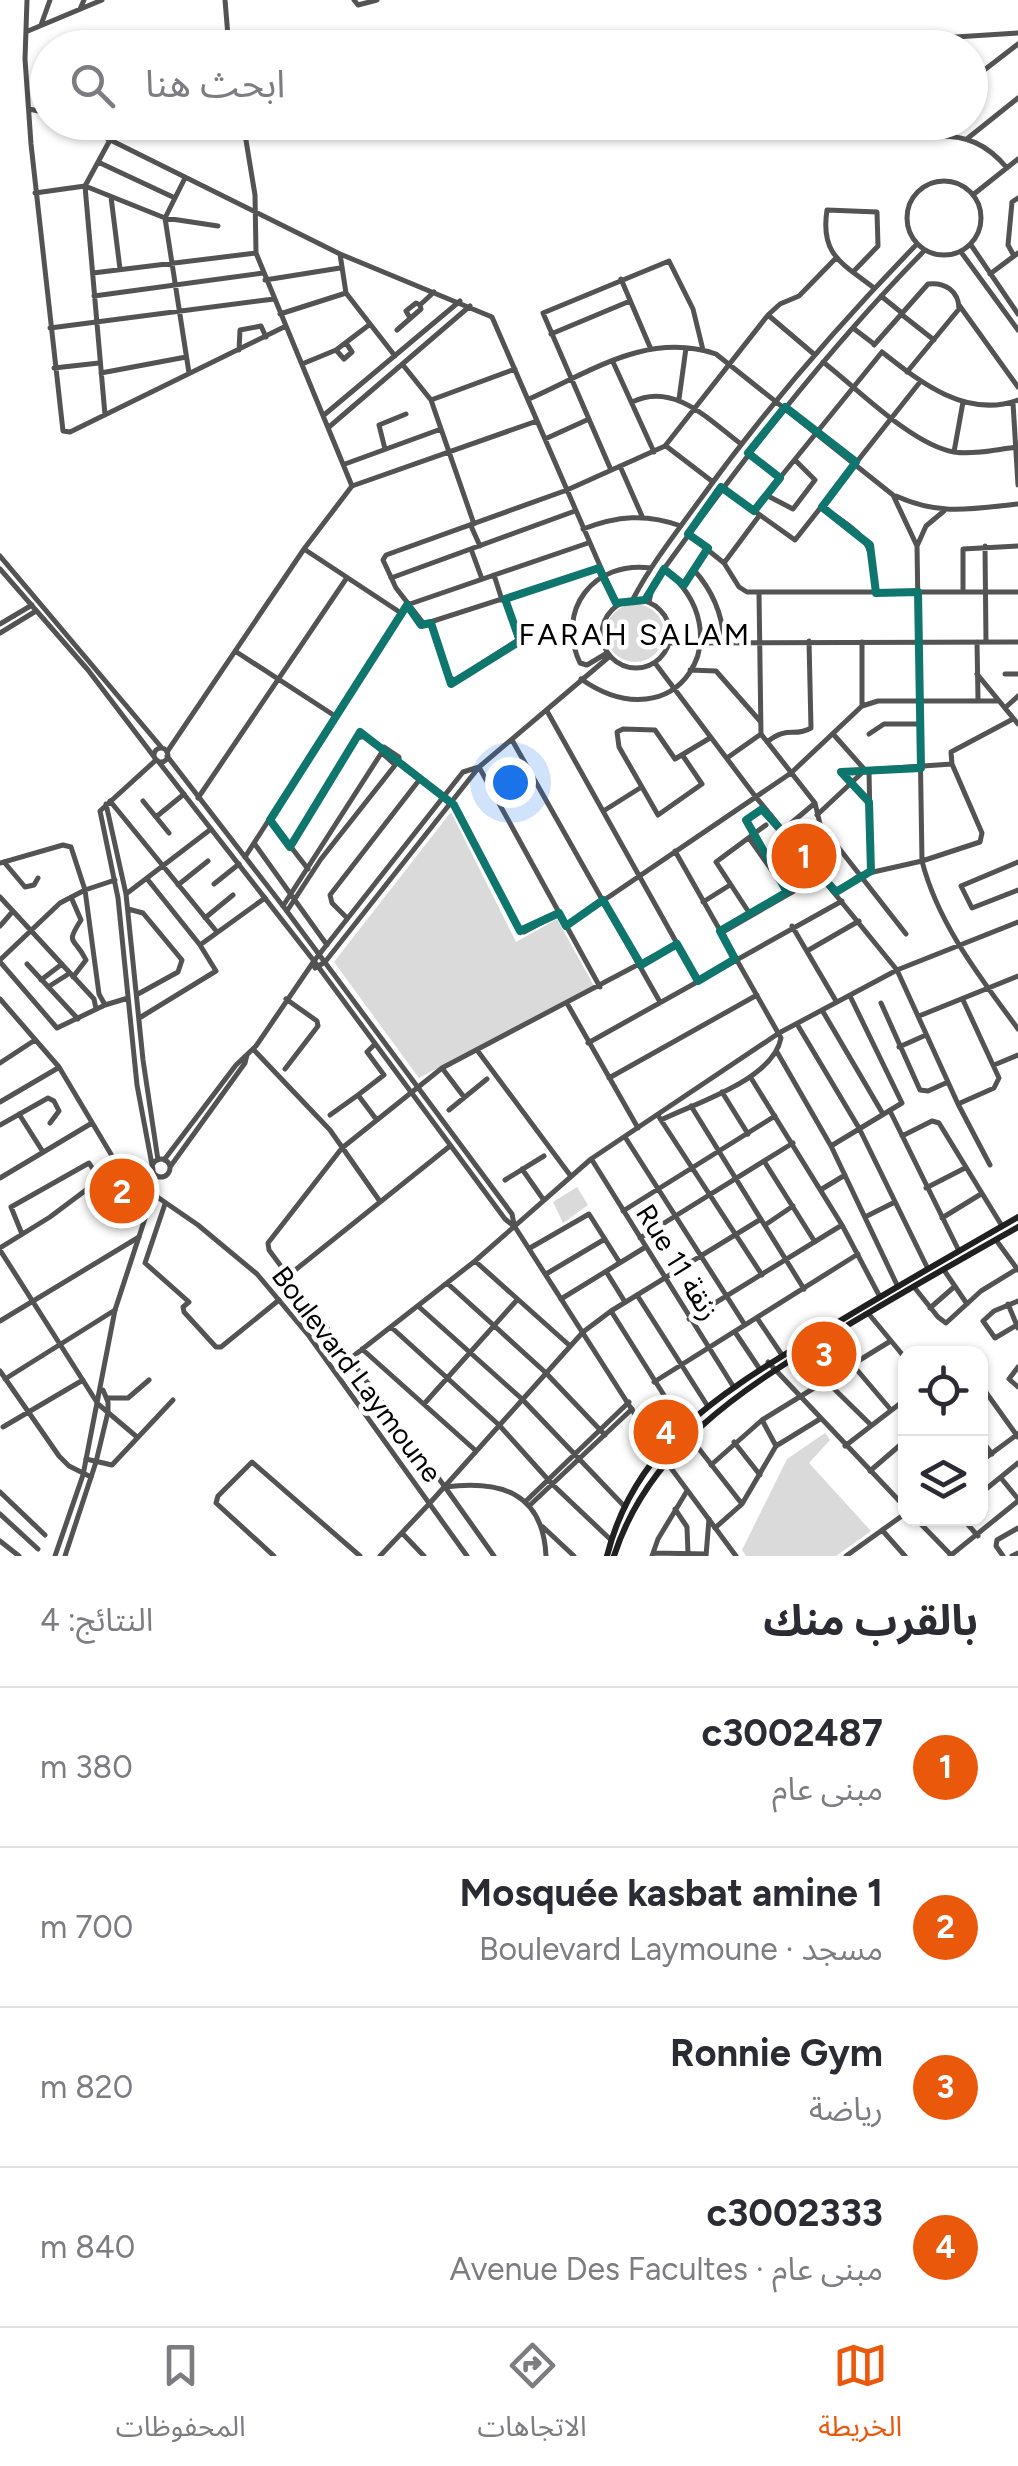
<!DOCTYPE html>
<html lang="ar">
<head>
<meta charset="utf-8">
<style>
  body { margin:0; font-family:Figtree,"Noto Sans Arabic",sans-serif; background:#f7f7f7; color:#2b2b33; direction:rtl }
  .controls { position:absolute; right:30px; bottom:30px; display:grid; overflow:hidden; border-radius:20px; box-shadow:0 2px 8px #0004 }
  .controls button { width:90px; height:90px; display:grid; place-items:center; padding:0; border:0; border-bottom:2px solid #e1e1e2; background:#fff; color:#2b2b33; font:50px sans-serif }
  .you { position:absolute; left:510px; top:782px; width:35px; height:35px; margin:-25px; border:8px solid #fff; border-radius:50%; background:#1a73e8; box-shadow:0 0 0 15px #1a73e833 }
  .badge { display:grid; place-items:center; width:65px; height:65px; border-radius:50%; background:#ea580c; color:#fff; font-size:32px; font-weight:700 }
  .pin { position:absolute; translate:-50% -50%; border:5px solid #fff; box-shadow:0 2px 10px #0006 }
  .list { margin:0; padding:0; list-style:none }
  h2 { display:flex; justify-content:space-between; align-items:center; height:130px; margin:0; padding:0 40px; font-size:42px }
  h2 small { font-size:32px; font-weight:400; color:#7c7c81 }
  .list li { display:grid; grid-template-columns:65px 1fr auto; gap:30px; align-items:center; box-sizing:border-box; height:160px; padding:0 40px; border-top:2px solid #e1e1e2 }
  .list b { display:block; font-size:38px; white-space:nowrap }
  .list p { margin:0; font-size:32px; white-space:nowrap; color:#7c7c81 }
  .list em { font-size:32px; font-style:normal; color:#7c7c81 }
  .icon { flex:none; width:55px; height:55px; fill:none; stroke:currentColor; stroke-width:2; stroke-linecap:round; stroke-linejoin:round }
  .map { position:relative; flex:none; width:1018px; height:1556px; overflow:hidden; direction:ltr }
  .search { position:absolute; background:#fff; box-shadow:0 2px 8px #0004; left:30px; right:30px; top:30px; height:110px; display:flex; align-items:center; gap:25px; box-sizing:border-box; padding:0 35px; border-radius:55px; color:#7c7c81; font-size:38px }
  .sheet { height:770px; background:#fff }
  nav { display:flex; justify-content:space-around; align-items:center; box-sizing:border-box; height:140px; border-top:2px solid #e1e1e2; background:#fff; font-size:28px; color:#7c7c81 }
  nav a { display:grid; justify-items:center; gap:5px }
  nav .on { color:#ea580c }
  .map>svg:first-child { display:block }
</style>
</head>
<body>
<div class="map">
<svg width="1018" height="1556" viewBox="0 0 1018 1556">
  <rect width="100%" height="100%" fill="#fff"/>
  <path fill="#dadada" d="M606 633a29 29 0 1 1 58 0a29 29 0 1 1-58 0Z
    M451,812L516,942L557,919L594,986L419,1078L334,962Z
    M577,1187L588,1205L563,1223L553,1202Z
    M825,1433L830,1440L809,1463L871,1531L836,1556H746L742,1550L787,1459Z"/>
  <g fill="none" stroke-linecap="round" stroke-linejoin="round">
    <path stroke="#535353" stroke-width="5" d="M27,0L25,59L31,144L63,431L70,432L286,326
      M225,0L229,48
      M354,0L358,5L377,0
      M80,9L84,0
      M41,25L50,0
      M28,31L102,0
      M924,39L1018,33
      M970,81L1018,44
      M29,109L48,113
      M74,122L340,254L492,317L617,605
      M243,122L255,195L256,253L352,486
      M934,122L936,136C966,135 987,144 1007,168
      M968,138L1018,98
      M98,162L175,198
      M185,178L165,218L189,373
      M907 218a37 37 0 1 1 74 0a37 37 0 1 1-74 0Z
      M35,193L85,186L165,218L218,226
      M974,194L1018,159
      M111,197L120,269
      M971,245L1018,314
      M961,252L1018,330
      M340,254L346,293L395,356
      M1014,256L1008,245L1012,202L1018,198
      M853,272L878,246L877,212L827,210C820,255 842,263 874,288
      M93,273L256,253
      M990,274L1018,253
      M621,279L650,347
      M265,280L340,268
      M94,296L263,273
      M881,296L902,313
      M959,305L1018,387
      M280,314L346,293
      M901,314L934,340
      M768,315L815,355
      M410,318L406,311L416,303L420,305
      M50,328L274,299
      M853,328L874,344
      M397,330L421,309L420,305L434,292
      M551,334L630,301
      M874,345L928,284C945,282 959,291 959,309L907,372
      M239,350L240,330L261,326L266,337
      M336,350L344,359L352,352L346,343
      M882,352C920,382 966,419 1018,400
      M613,362L654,452
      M823,362C857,388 912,445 954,452C974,455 998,449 1018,447
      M302,364L336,350L369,325
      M403,365L431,400L474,524
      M54,368L99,363
      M101,373L186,357
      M529,399C590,372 648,331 716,354L893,495L917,546
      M679,399L686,348
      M431,400L515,369
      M632,402C674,381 710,421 741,444
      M1013,403L1018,485
      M105,415L85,186L110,140
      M324,415L460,301
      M329,427L470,306
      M545,439L589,419
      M666,446L713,482
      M385,449L379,425L406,414
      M954,452L963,402
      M748,453L780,478
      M345,464L441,429
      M620,466L642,516
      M611,470L543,313L669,261L693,309L703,350
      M722,488L795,540L920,382
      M766,495L793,509L815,480L796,461
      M896,496C940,516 971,509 1018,504
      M822,507C867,538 871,536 876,593
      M753,511L882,352
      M944,511L926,526L917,546L922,861C938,924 980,977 1018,1029
      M471,526L480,546
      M583,529C617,516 646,513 681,526
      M688,534L724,563L739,587L747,592H1018
      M985,546L986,642
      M304,549L401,613
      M471,549L482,579
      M724,563L759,516
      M599,568L424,624L396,588L383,560L386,555L567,490L665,446L768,315L780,304L799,296L836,258
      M694,570C712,590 722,613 724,640
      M494,575L502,600
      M391,578L575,511
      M683,586L708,548
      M963,592V549L1018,546
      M759,593L761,734L815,803L820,824L906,934
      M633,599C652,563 678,530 702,497C767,407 839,324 917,244
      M602 634a34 34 0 1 1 68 0a34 34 0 1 1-68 0Z
      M649,602L653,584C737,467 823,354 924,251
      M431,623L449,678L456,680L518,640L505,599
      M862,642V704
      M977,642L978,699
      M669,643L1018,642
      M235,651L335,716
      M607,653L587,665L580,663C555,610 594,560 651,568
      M655,663L755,796L897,970L958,1104L994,1088L999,1078L963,1000
      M690,670L716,671L760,721
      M977,674L1018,724
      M1005,674H1018
      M581,679C677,746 746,633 664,569
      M1006,707L1018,696
      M547,711L698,981
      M869,734L884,724H921
      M834,735L865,770
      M512,740L660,1002
      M767,742C788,725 794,738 811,728L809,641
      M384,747L399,757V762L393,763L383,754Z
      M167,752L304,549L352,486L537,421
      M683,756L702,784L658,815L619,747L617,732L623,729L655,730L675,759L710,738
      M727,758L761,734
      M399,762L443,797
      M479,767L600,987
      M869,771L871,871
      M852,784L867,800
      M198,798L346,579
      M110,801L217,932
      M143,801L169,833
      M452,802L518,929L524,932L559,913
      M106,804L126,894L143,1060L158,1160
      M605,810L640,788
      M817,815L865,770L952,764L951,752L1013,719
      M156,817L184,794
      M270,820L308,869
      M783,830L815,803
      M749,838L787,892
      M254,843L327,945
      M290,847L357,738L365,736L383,748
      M245,857L407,605L588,543
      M4,862L25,887L34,885L38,878
      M1018,862L961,886L972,908L1018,890
      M0,863L63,845L71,847L85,890L99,994L105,1005L57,1028L0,962
      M772,866L798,847
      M214,884L239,864
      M178,885L208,861
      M836,892L860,875L922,861L980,842L982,833L952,764
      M126,894L211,829
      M0,897L94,999L96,1009
      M71,897L81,920C65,945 74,936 86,960L73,977
      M703,902L730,885
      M283,906L382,752
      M128,909L143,913L182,960L178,972L138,994
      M287,911L321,859L396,764
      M750,914L716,862L766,825
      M205,918L233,895
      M347,918L332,903L330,895L420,779
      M0,926L13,911
      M566,926L791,773L862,706L878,701H999
      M792,926L836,1001
      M721,933L808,883
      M200,945L265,898
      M807,951L859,921
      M0,960L60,903L85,890L115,880
      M27,964L78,1019
      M315,968L325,962L479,767L610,656
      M41,980L62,964
      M48,987L70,973
      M0,999L59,1067L118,1166L153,1194
      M881,1003L920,1090L928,1091L948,1082
      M105,1005L128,998
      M568,1005L638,1128
      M822,1010L883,1114
      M919,1016L1018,976
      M141,1017L216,971L200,945L148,880
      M797,1024L859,1128L928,1269
      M588,1043L842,901
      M374,1045L367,1052L384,1075L358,1095L376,1119
      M899,1047L926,1035
      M253,1049L330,1130L379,1200
      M477,1050L570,1175
      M777,1052L831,1146L898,1287
      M0,1063L35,1040
      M994,1065L1018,1055
      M442,1068L464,1097
      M285,1069L318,1026L317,1021L286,999
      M609,1078L757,995
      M751,1078L842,1225L880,1297
      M722,1092L748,1134
      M0,1102L58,1068
      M958,1104L990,1165
      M691,1106L804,1289
      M449,1110L487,1079
      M890,1111L959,1251
      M19,1114L43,1152
      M330,1115L358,1095
      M659,1117L762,1275
      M661,1120C695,1103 773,1080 781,1038L675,851
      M0,1125L48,1098L54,1101L59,1111L50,1123
      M902,1136L932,1121L939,1123L1002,1226
      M625,1137L745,1325
      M831,1146L902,1103L850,996
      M152 1168a9 9 0 1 1 18 0a9 9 0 1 1-18 0Z
      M164,1160L236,1065L256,1046L314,961L463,772L479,767
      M592,1160L733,1386
      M764,1161L815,1242
      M170,1167L245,1063L247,1055
      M522,1169L543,1199
      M153,1170L137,1085L118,898L100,811L156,760
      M0,1178L92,1123
      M505,1180L544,1156
      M926,1188L965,1168
      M822,1189L845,1175
      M165,1204L145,1263L189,1302L183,1307L184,1312L216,1347H221L279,1300
      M623,1211L775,1116
      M865,1217L895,1202
      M942,1218L981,1194
      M765,1225L793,1206
      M22,1234L11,1207L89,1163L100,1180
      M640,1238L793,1143
      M996,1240L1018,1270
      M0,1248L50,1217L118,1166
      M530,1248L589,1214L620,1263
      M0,1250L98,1404L137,1437
      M475,1261L569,1345
      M944,1270L967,1304
      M607,1273L625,1302
      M546,1274L605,1239
      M289,1275L450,1146
      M447,1283L545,1372L605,1435
      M914,1287L938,1317L946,1323L981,1291L1017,1269
      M637,1295L707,1405
      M561,1299L644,1248
      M1008,1304L1018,1328
      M418,1306L522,1399L625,1507
      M930,1308L954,1287
      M611,1311L684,1427
      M868,1313L906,1359
      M757,1318L782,1355
      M689,1319L842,1225
      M0,1321L139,1237
      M1017,1325L995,1338L983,1321L994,1311L1018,1301
      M391,1327L499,1425L552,1484L611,1540
      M583,1332L611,1311L761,1219
      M735,1332L759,1368
      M362,1349L475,1450
      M351,1358L475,1261L591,1159L779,1033L897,970L1018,922
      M768,1362L906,1508
      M852,1364L891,1410
      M1018,1367L1009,1379L1018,1387
      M0,1371L59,1456L69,1466L91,1477
      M5,1379L115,1310
      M825,1380L871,1425
      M654,1382L858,1254
      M980,1384L1018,1437
      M107,1398H128L149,1380
      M424,1404L517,1300
      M762,1420L776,1446
      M3,1427L83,1380
      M689,1436L742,1504
      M980,1438L992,1454
      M734,1442L760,1475
      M845,1446L906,1399
      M86,1459L112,1465L173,1400
      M980,1462L1018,1434
      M711,1465L762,1420L889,1342
      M870,1471L906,1440
      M1001,1478L1018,1499
      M0,1492L45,1535
      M980,1494L1018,1463
      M525,1502L629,1402
      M529,1506L632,1409
      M675,1509L687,1527L688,1554
      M0,1514L38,1549
      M915,1518L952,1556
      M962,1518L978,1536
      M543,1527L574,1556
      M715,1528L742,1504L776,1446L820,1419
      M882,1530L905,1556
      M402,1533L424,1556
      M0,1541L19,1556
      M654,1553L706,1554
      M274,1556L216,1503L218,1496L252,1462L360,1556
      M380,1556L429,1504
      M546,1556C543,1492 500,1480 445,1487L269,1250L268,1243L342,1148L442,1068L677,944
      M652,1556L658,1539L687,1491
      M706,1556L709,1519
      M846,1556L906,1513
      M950,1556L1018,1501
      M1003,1556L996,1546L997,1540L1018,1528
      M1012,1556L1018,1553"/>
    <path stroke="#535353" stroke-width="5" d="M0,556L162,748
      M0,569L88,670L155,758
      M0,624L32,605
      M0,633L36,611
      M154 755a7 7 0 1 1 14 0a7 7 0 1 1-14 0Z
      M167,756L283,906L512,1214L514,1224
      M158,761L314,961L505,1219L515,1227L659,1452L736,1556
      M445,1487L494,1556
      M429,1504L583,1332
      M55,1556L83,1475L115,1310L153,1194L198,1225L257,1274L309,1336L467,1556
      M65,1556L96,1462L108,1412V1402L103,1390"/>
    <path stroke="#202020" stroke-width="6" d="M607,1556C635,1443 723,1392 815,1336C882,1295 950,1256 1018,1217
      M614,1556C649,1448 741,1390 833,1334C894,1297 956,1262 1018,1227"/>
  </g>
  <path fill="none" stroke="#0f766e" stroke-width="8" stroke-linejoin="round" d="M785,407L856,462L822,507L870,545L876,593L918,592L921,768L841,772L869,802L871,871L836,892L762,809L746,820L787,892L720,931L735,959L698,981L677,944L641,965L603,900L566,926L559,913L520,931L454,805L360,732L290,847L270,820L407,605L421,625L431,623L451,684L520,641L505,599L599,568L616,603L645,600L664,569L684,585L708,548L688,534L721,487L754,511L780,478L748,453Z"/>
  <g text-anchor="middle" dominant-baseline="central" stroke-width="9" stroke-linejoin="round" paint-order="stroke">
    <g font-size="28" fill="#000" stroke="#fff">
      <text transform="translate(678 1262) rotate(58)">Rue 11 زنقة</text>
      <text transform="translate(357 1374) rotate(53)">Boulevard Laymoune</text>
    </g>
    <g font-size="30" letter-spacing="2.5" fill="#000" stroke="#fff">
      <text x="635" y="634">FARAH SALAM</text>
    </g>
  </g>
</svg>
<div class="controls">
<button><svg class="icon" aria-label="locate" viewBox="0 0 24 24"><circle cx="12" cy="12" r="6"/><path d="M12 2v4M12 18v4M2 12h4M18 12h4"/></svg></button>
<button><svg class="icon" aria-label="layers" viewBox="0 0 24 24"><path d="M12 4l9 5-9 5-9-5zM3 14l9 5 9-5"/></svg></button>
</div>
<div class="you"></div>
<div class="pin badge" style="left:804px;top:856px">1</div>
<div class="pin badge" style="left:122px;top:1191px">2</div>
<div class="pin badge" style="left:824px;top:1354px">3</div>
<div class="pin badge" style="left:666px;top:1432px">4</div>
<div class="search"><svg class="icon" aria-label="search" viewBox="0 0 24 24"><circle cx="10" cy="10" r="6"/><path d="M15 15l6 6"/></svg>ابحث هنا</div>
</div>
<section class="sheet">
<h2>بالقرب منك<small>النتائج: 4</small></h2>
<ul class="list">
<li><span class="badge">1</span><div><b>c3002487</b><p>مبنى عام</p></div><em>380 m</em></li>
<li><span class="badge">2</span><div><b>Mosquée kasbat amine 1</b><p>مسجد · Boulevard Laymoune</p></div><em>700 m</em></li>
<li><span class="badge">3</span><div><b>Ronnie Gym</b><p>رياضة</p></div><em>820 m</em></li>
<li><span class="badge">4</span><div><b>c3002333</b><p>مبنى عام · Avenue Des Facultes</p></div><em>840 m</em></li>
</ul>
</section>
<nav>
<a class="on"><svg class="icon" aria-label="map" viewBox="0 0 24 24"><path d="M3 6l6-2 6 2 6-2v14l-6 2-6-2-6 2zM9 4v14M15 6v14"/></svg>الخريطة</a>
<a><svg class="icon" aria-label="directions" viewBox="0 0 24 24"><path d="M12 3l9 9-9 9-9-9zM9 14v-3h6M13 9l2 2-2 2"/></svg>الاتجاهات</a>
<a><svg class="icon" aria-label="saved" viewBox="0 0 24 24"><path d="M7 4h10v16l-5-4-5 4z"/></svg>المحفوظات</a>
</nav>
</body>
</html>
